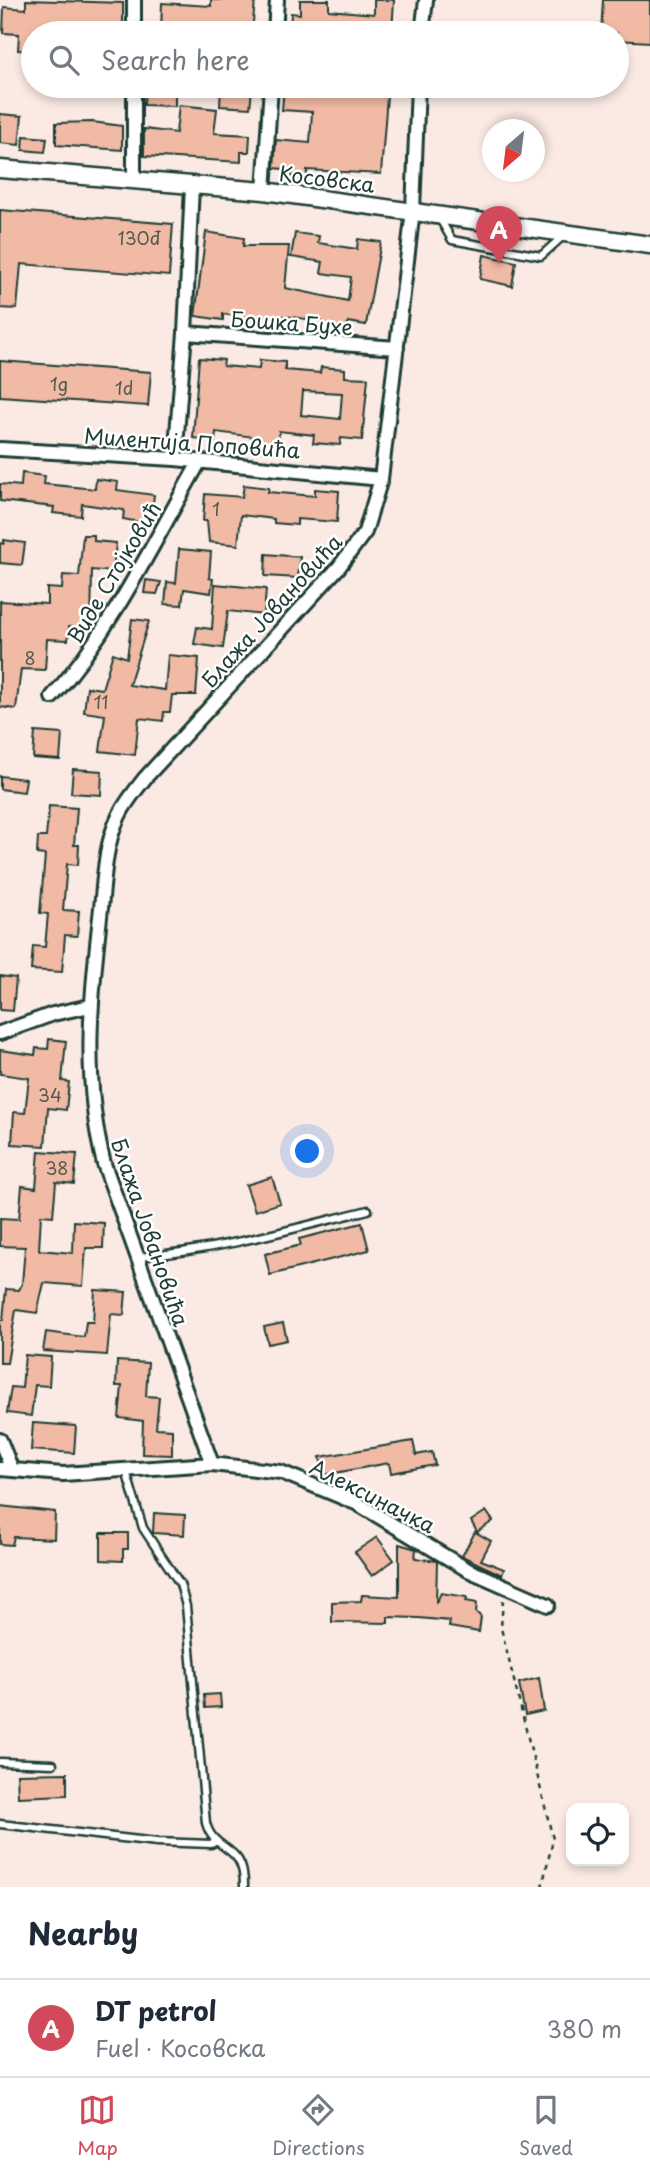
<!DOCTYPE html>
<html lang="en">
<head>
<meta charset="utf-8">
<style>
  body { margin:0; font-family:"Playpen Sans",sans-serif; background:#f2f2f3; color:#1f2937 }
  .controls { position:absolute; right:21px; bottom:21px; display:grid; overflow:hidden; border-radius:14px; box-shadow:0 4px 10px #0003 }
  .controls button { width:63px; height:63px; display:grid; place-items:center; padding:0; border:0; border-bottom:2px solid #e0e1e3; background:#fff; color:#1f2937; font:35px sans-serif }
  .compass { position:absolute; left:482px; top:119px; width:63px; height:63px; border-radius:50%; background:#fff; box-shadow:0 4px 10px #0003; rotate:208deg }
  .you { position:absolute; left:308px; top:1152px; width:24px; height:24px; margin:-18px; border:5px solid #fff; border-radius:50%; background:#1a73e8; box-shadow:0 0 0 10px #1a73e833 }
  .badge { display:grid; place-items:center; width:46px; height:46px; border-radius:50%; background:#d1495b; color:#fff; font-size:23px; font-weight:700 }
  .pin { position:absolute; translate:-50% -58px; filter:drop-shadow(0 2px 4px #0008) }
  .pin::after { content:''; position:absolute; top:37px; width:24px; height:21px; background:inherit; clip-path:polygon(0 0,100% 0,50% 100%) }
  .list { margin:0; padding:0; list-style:none }
  h2 { display:flex; justify-content:space-between; align-items:center; height:91px; margin:0; padding:0 28px; font-size:30px }
  h2 small { font-size:23px; font-weight:400; color:#747a83 }
  .list li { display:grid; grid-template-columns:46px 1fr auto; gap:21px; align-items:center; box-sizing:border-box; height:98px; padding:0 28px; border-top:2px solid #e0e1e3 }
  .list b { display:block; font-size:26px; white-space:nowrap }
  .list p { margin:0; font-size:23px; white-space:nowrap; color:#747a83 }
  .list em { font-size:23px; font-style:normal; color:#747a83 }
  .icon { flex:none; width:38px; height:38px; fill:none; stroke:currentColor; stroke-width:2; stroke-linecap:round; stroke-linejoin:round }
  .map { position:relative; flex:none; width:650px; height:1887px; overflow:hidden }
  .search { position:absolute; background:#fff; box-shadow:0 4px 10px #0003; left:21px; right:21px; top:21px; height:77px; display:flex; align-items:center; gap:18px; box-sizing:border-box; padding:0 24px; border-radius:38px; color:#747a83; font-size:26px }
  .sheet { height:189px; background:#fff }
  nav { display:flex; justify-content:space-around; align-items:center; box-sizing:border-box; height:98px; border-top:2px solid #e0e1e3; background:#fff; font-size:19px; color:#747a83 }
  nav a { display:grid; justify-items:center; gap:4px }
  nav .on { color:#d1495b }
  .map>svg:first-child { display:block }
</style>
</head>
<body>
<div class="map">
<svg width="650" height="1887" viewBox="0 0 650 1887">
  <rect width="100%" height="100%" fill="#fbeae4"/>
  <filter id="ink" filterUnits="userSpaceOnUse"><feTurbulence type="fractalNoise" baseFrequency=".0143" numOctaves="2"/><feDisplacementMap in="SourceGraphic" scale="14" xChannelSelector="R" yChannelSelector="G"/><feConvolveMatrix kernelMatrix="1 2 1 2 8 2 1 2 1" color-interpolation-filters="sRGB"/></filter>
  <g filter="url(#ink)">
    <path fill="#f1baa5" stroke="#1f3d34" stroke-width="2" fill-rule="evenodd" d="M26,0L123,3V30L33,33V51L18,50L19,34L3,33L4,7L26,9Z
      M211,0H255L252,33L161,31L162,3L211,6Z
      M300,0H329V10L374,14V0H394L392,33H290L291,13L300,14Z
      M603,0H650V42L617,40V33H601Z
      M145,86H175V106L144,105Z
      M221,86H239V89L252,90L250,108L220,106Z
      M284,86H341L378,90L377,95L387,96L381,174L307,170V178L292,177L293,170L274,168L276,140L310,143L312,112L282,110Z
      M179,105L217,109L214,133L250,135L249,152H241V162L144,156V129L176,133Z
      M0,114L22,116L19,145L0,143Z
      M92,122L122,126V150L56,145V123Z
      M24,136L47,138L45,152L23,150Z
      M0,210L173,224L169,276L21,264L17,309L0,308Z
      M206,232L244,238L243,246H289L285,288L348,301L351,277L321,273L323,262L291,257L295,233L319,236L318,243L357,249L358,239L381,242L366,325L348,322L347,329L321,325L322,321L284,316L283,325L223,314V320L195,316Z
      M484,255L516,262L512,286L480,279Z
      M199,358L224,360L223,366L259,369L260,360L285,362V370L320,373L321,367L345,369V377L368,378L362,440L341,438L340,445L313,443L314,435L279,431L278,452L254,450L255,437L216,432L215,441L193,438ZM303,391L342,393L340,419L301,415Z
      M0,361L151,372L148,406L0,396Z
      M22,473L45,476L44,484L95,489L96,479L118,482L117,490L154,495L150,524L123,519L124,510L82,504L81,516L53,513L54,507L0,501V484L21,486Z
      M244,485L269,488L268,492L315,496V489L339,491L337,522L297,519V525L274,523V519L241,515L238,545L209,542L207,521H203L205,494L242,497Z
      M83,535H94V541L116,543L113,572L92,570L91,628L69,627L68,640L47,639L45,670L21,669L16,709L0,707V601L47,604V588L62,589L63,575L79,576Z
      M4,540L25,543L22,565L0,563V543L4,544Z
      M179,549L211,552L209,578L213,579L211,593L184,589L182,605L165,604L167,582L176,583Z
      M266,554L300,557L298,578L265,576Z
      M146,580L161,582L157,594L144,593Z
      M215,584L266,589L264,615L228,611L223,648L194,644L197,627L212,629Z
      M132,619L149,621L129,685L165,690L168,655L199,658L196,695H172L170,712H164L163,721L139,718L135,755L100,751L105,715L84,712L87,687L102,689L113,653L127,658Z
      M35,732L62,734L60,760L33,758Z
      M73,769L102,771L101,795L71,793Z
      M0,776L26,779L24,792L0,789Z
      M49,806L77,808L74,845H79L78,865L67,864L63,910L79,911L77,936L65,935L62,972L31,970L33,946L45,947L48,914L40,913L45,855L37,854L38,837H46Z
      M0,976L16,978L13,1011L0,1010Z
      M49,1039L66,1041L62,1081L69,1082L66,1110L48,1108L45,1146L12,1144L14,1112L25,1113L29,1078L0,1074V1050L35,1055L36,1048L48,1049Z
      M39,1151L77,1154L74,1184L56,1182L53,1216L41,1215L39,1250L73,1253L74,1221L104,1223L103,1248H86L83,1286L44,1283L37,1313L16,1310L7,1363H0V1320H3L6,1289L19,1290L22,1284L25,1247L0,1246V1218L19,1219L22,1186L36,1188Z
      M272,1177L280,1203L255,1211L246,1185Z
      M362,1223L369,1250L270,1275L265,1254L301,1245L299,1239Z
      M95,1290L126,1292L124,1315L111,1314L107,1355L43,1351L46,1332L84,1337L86,1322H93Z
      M283,1323L287,1340L268,1344L264,1327Z
      M25,1355L51,1357L49,1386L35,1385L31,1416L7,1413L11,1387L22,1388Z
      M117,1361L148,1363L146,1396L159,1397L156,1428L172,1429V1455L142,1454L143,1421L119,1418L122,1386H116Z
      M33,1423L76,1426L74,1453L31,1450Z
      M413,1441L416,1455L432,1452L435,1465L391,1473L389,1463L324,1475L320,1457Z
      M0,1506L55,1512L54,1539L14,1537L12,1545L0,1544Z
      M486,1511L493,1521L477,1532L471,1521Z
      M154,1513L185,1515L184,1535L153,1533Z
      M475,1532L491,1541L481,1560L504,1569L502,1575L462,1556Z
      M101,1533H128V1549H123V1561L101,1560Z
      M377,1537L394,1560L372,1576L355,1552Z
      M399,1544L416,1549L415,1558L437,1561L436,1603L441,1593L467,1597L466,1601L477,1603L476,1612L481,1617L479,1632L449,1627L450,1621L419,1618L388,1617V1623L332,1622V1602L361,1601L362,1595L399,1597Z
      M539,1678L544,1711L525,1715L519,1683Z
      M220,1694L221,1707L205,1708L204,1695Z
      M67,1773V1795L18,1797L17,1774Z"/>
    <g fill="none" stroke-linecap="round" stroke-linejoin="round">
      <g stroke="#1f3d34" stroke-width="11">
        <path id="service" d="M440,219L452,240L541,256L562,237
          M138,1257C216,1251 292,1229 368,1210
          M126,1471L143,1528L180,1584L186,1606L206,1823C214,1854 245,1842 244,1887
          M0,1762L53,1764
          M0,1824L157,1842L211,1844L217,1841"/>
      </g>
      <g stroke="#1f3d34" stroke-width="18">
        <path id="minor" d="M134,0V33
          M275,33L277,0
          M422,33L426,0
          M134,86V181
          M264,191L271,86
          M185,333L397,348
          M0,449L175,459L381,479
          M175,459L185,333L192,186
          M52,697C113,628 154,541 200,461
          M0,1033L53,1014L90,1006
          M0,1440L12,1470
          M212,1464L104,1164C82,1078 91,995 101,908C104,879 105,845 118,818C124,804 135,791 145,778L339,567L365,532L381,479L413,210L418,86
          M0,1469L63,1474L212,1464L281,1472L358,1504L468,1570L548,1605"/>
      </g>
      <g stroke="#1f3d34" stroke-width="21">
        <path id="tertiary" d="M0,169L264,191L650,245"/>
      </g>
      <path stroke="#1f3d34" stroke-width="2.5" stroke-dasharray="5 5" stroke-linecap="butt" d="M503,1600L501,1628L553,1839L542,1887"/>
      <use href="#service" stroke="#fff" stroke-width="6"/>
      <use href="#minor" stroke="#fff" stroke-width="12"/>
      <use href="#tertiary" stroke="#fff" stroke-width="16"/>
    </g>
  </g>
  <g text-anchor="middle" dominant-baseline="central" stroke-width="5" stroke-linejoin="round" paint-order="stroke">
    <g font-size="18" fill="#545c50">
      <text x="139" y="237">130đ</text>
      <text x="59" y="383">1g</text>
      <text x="124" y="387">1d</text>
      <text x="216" y="508">1</text>
      <text x="30" y="657">8</text>
      <text x="101" y="701">11</text>
      <text x="50" y="1094">34</text>
      <text x="57" y="1167">38</text>
    </g>
    <g font-size="21" fill="#1f3d34" stroke="#fff">
      <text transform="translate(327 178) rotate(7)">Косовска</text>
      <text transform="translate(292 322) rotate(4)">Бошка Бухе</text>
      <text transform="translate(192 442) rotate(4)">Милентија Поповића</text>
      <text transform="translate(113 572) rotate(-59)">Виде Стојковић</text>
      <text transform="translate(271 610) rotate(-48)">Блажа Јовановића</text>
      <text transform="translate(151 1232) rotate(71)">Блажа Јовановића</text>
      <text transform="translate(373 1495) rotate(27)">Алексиначка</text>
    </g>
  </g>
</svg>
<div class="controls">
<button><svg class="icon" aria-label="locate" viewBox="0 0 24 24"><circle cx="12" cy="12" r="6"/><path d="M12 2v4M12 18v4M2 12h4M18 12h4"/></svg></button>
</div>
<svg class="compass" viewBox="-18 -18 36 36"><path d="M0-13l5 13h-10z" fill="#e53935"/><path d="M0 13l5-13h-10z" fill="#747a83"/></svg>
<div class="you"></div>
<div class="pin badge" style="left:499px;top:264px">A</div>
<div class="search"><svg class="icon" aria-label="search" viewBox="0 0 24 24"><circle cx="10" cy="10" r="6"/><path d="M15 15l6 6"/></svg>Search here</div>
</div>
<section class="sheet">
<h2>Nearby<small></small></h2>
<ul class="list">
<li><span class="badge">A</span><div><b>DT petrol</b><p>Fuel · Косовска</p></div><em>380 m</em></li>
</ul>
</section>
<nav>
<a class="on"><svg class="icon" aria-label="map" viewBox="0 0 24 24"><path d="M3 6l6-2 6 2 6-2v14l-6 2-6-2-6 2zM9 4v14M15 6v14"/></svg>Map</a>
<a><svg class="icon" aria-label="directions" viewBox="0 0 24 24"><path d="M12 3l9 9-9 9-9-9zM9 14v-3h6M13 9l2 2-2 2"/></svg>Directions</a>
<a><svg class="icon" aria-label="saved" viewBox="0 0 24 24"><path d="M7 4h10v16l-5-4-5 4z"/></svg>Saved</a>
</nav>
</body>
</html>
